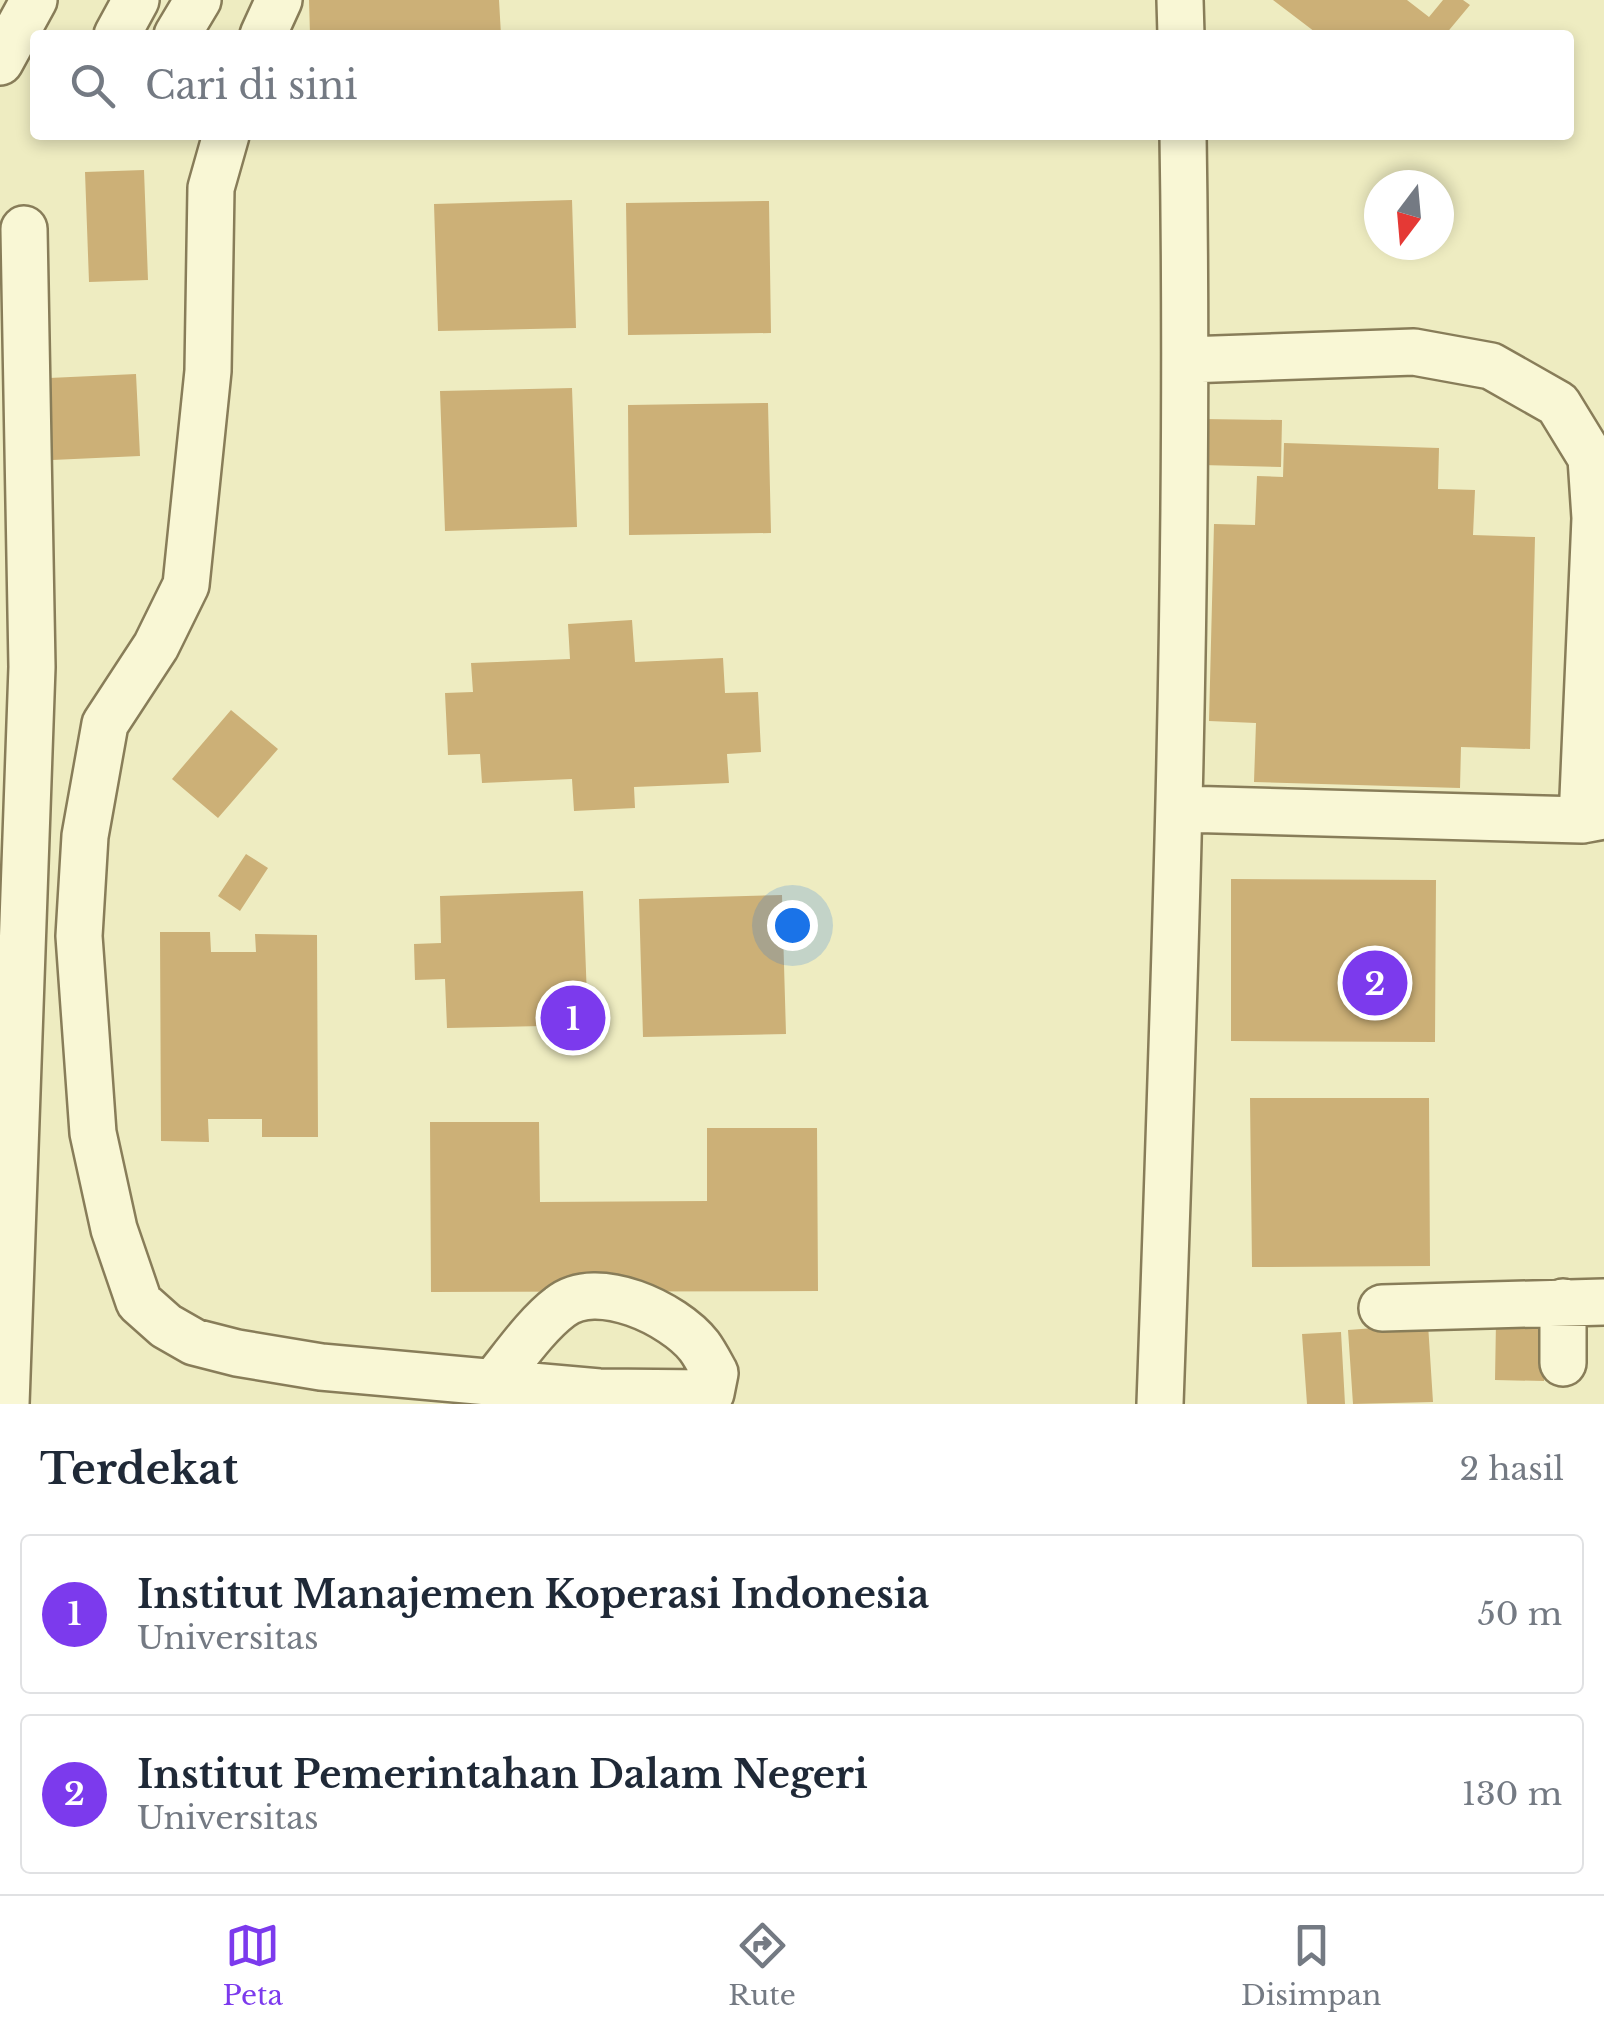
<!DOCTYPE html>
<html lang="id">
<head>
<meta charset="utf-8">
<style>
  body { margin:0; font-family:"Libre Baskerville",serif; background:#f2f2f3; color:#1f2937 }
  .compass { position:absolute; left:1364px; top:170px; width:90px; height:90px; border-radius:50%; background:#fff; box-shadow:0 5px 15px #0003; rotate:196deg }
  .you { position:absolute; left:792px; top:925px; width:35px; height:35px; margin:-25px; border:8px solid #fff; border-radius:50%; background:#1a73e8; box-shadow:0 0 0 15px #1a73e833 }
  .badge { display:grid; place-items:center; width:65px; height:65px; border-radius:50%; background:#7c3aed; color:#fff; font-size:32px; font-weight:700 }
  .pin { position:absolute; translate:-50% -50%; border:5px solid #fff; box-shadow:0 2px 10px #0006 }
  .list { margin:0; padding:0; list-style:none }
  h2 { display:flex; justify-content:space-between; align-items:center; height:130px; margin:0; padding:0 40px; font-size:42px }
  h2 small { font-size:32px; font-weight:400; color:#747a83 }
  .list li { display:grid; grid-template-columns:65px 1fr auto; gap:30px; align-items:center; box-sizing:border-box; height:160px; margin:0 20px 20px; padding:0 20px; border:2px solid #e0e1e3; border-radius:10px }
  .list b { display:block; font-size:38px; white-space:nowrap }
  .list p { margin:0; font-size:32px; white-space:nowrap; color:#747a83 }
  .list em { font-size:32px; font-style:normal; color:#747a83 }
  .icon { flex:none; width:55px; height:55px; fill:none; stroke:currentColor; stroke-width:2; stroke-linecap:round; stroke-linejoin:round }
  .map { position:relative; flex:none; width:1604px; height:1404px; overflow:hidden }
  .search { position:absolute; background:#fff; box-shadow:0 5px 15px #0003; left:30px; right:30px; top:30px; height:110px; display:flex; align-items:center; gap:25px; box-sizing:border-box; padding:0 35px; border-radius:10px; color:#747a83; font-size:38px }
  .sheet { height:490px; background:#fff }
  nav { display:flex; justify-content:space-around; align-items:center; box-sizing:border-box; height:140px; border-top:2px solid #e0e1e3; background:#fff; font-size:28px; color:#747a83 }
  nav a { display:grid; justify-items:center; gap:5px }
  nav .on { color:#7c3aed }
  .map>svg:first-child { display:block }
</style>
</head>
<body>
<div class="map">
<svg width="1604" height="1404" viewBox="0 0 1604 1404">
  <rect width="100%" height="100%" fill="#eeecc1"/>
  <path fill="#ccb077" d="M309,0H499L501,35H310Z
    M1273,0H1407L1429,17L1443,0H1463L1470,5L1445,35H1319Z
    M144,170L148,280L89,282L85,172Z
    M572,200L576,328L438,331L434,204Z
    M769,201L771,333L628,335L626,203Z
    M136,374L140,456L52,460L49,378Z
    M572,388L577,527L445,531L440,391Z
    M768,403L771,533L629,535L628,405Z
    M1202,419L1282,420L1281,467L1201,465Z
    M1284,443L1439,448L1438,489L1475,490L1473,535L1535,537L1530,749L1461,747L1460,788L1254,782L1256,723L1209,721L1214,524L1255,525L1257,476L1283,477Z
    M632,620L635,662L723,658L725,693L758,692L761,752L727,754L729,783L634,787L635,808L574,811L572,779L482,783L480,754L448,755L445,693L473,692L471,663L570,659L568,624Z
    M231,710L278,749L218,818L172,779Z
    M246,854L268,868L240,911L218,896Z
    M1231,879L1436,880L1435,1042L1231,1041Z
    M583,891L588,1025L447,1028L445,979L415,980L414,944L441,943L440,896Z
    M782,895L786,1034L643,1037L639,899Z
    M160,932H210L211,952H256L255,934L317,935L318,1137H262V1119H208L209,1142L161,1141Z
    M1250,1098H1429L1430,1266L1252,1267Z
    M430,1122H539L540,1202L707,1201V1128H817L818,1291L431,1292Z
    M1496,1321L1545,1322L1544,1381L1495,1380Z
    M1428,1324L1433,1402L1353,1404L1348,1330Z
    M1341,1332L1345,1404H1307L1302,1334Z"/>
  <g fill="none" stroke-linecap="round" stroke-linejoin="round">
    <g stroke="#887d59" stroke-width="50">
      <path id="minor" d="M1180,0L1181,35
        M117,35L136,0
        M177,35L198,0
        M263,35L279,0
        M0,62L34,0
        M226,135L211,188L208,371L186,585L156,646L105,724L85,836L79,936L93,1133L114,1229L139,1302L166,1326L194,1342L237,1353L321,1367L599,1392L711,1393L715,1373C710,1364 705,1354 699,1346C674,1314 597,1277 560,1307C536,1325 513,1359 493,1383
        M1187,360L1414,352L1491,366L1558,404L1591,458L1595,518L1582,820
        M1181,809L1582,820L1604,816
        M1563,1302V1363
        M1382,1308L1604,1302
        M6,1404L32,667L24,229
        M1160,1404C1175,981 1190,558 1183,135"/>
    </g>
    <use href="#minor" stroke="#f9f7d5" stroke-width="45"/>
  </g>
</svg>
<svg class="compass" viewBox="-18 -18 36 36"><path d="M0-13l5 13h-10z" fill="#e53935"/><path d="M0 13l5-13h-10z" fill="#747a83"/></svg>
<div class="you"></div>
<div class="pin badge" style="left:573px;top:1018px">1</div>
<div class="pin badge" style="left:1375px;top:983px">2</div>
<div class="search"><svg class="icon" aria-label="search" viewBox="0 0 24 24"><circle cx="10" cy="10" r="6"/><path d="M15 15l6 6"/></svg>Cari di sini</div>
</div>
<section class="sheet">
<h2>Terdekat<small>2 hasil</small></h2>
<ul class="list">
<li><span class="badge">1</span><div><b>Institut Manajemen Koperasi Indonesia</b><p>Universitas</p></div><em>50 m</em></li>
<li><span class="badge">2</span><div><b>Institut Pemerintahan Dalam Negeri</b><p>Universitas</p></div><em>130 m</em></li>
</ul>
</section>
<nav>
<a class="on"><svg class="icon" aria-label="map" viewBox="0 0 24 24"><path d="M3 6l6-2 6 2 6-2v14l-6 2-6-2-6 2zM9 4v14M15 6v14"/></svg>Peta</a>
<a><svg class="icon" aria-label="directions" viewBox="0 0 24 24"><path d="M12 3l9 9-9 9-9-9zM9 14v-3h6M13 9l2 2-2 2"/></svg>Rute</a>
<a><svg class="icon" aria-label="saved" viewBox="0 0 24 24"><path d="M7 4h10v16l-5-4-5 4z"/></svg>Disimpan</a>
</nav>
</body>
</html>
